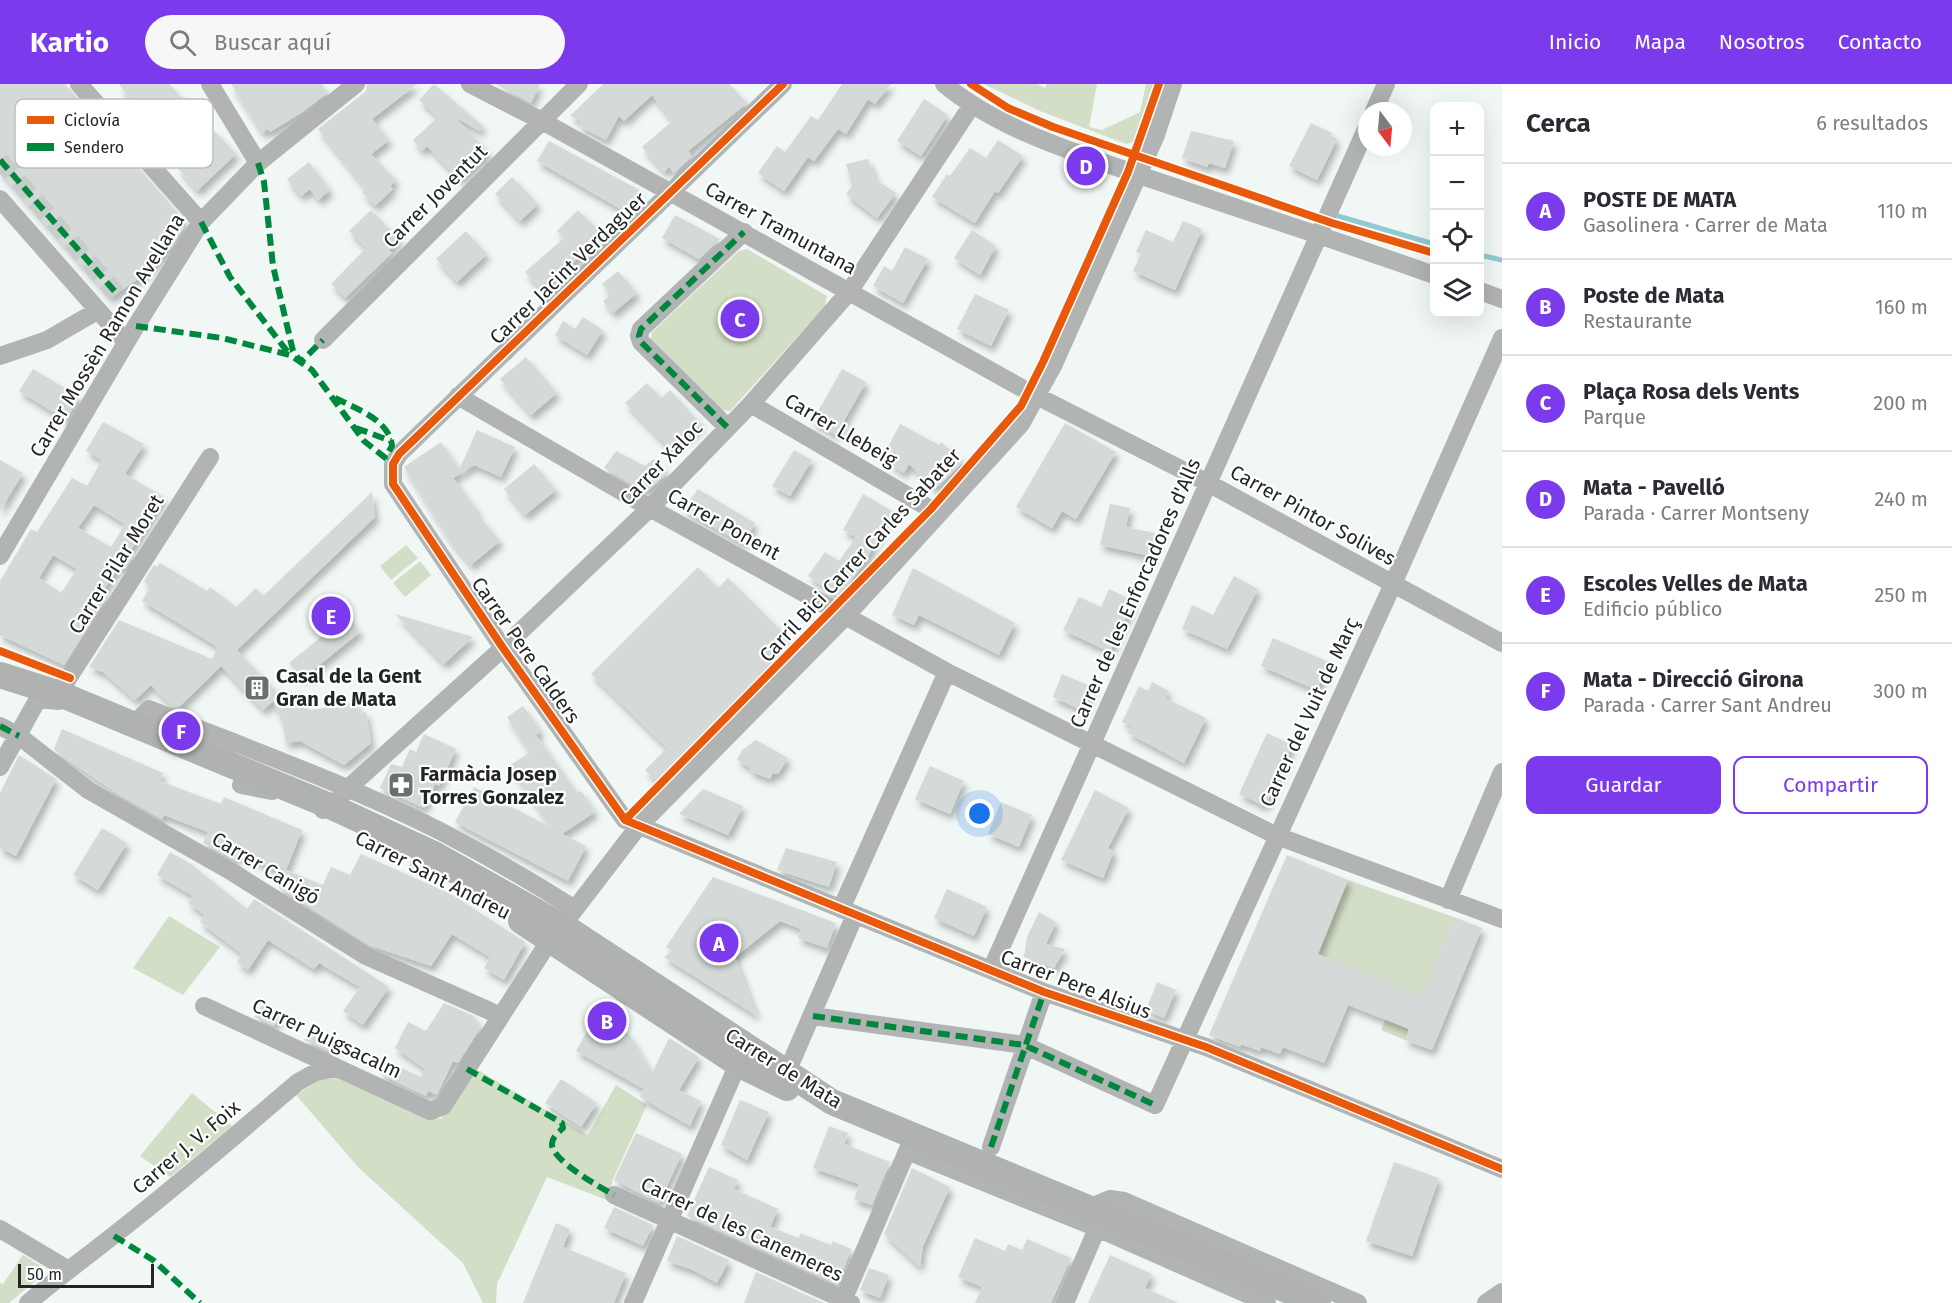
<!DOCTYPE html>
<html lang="es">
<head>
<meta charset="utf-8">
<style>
  body { margin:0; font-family:"Fira Sans",sans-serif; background:#f7f7f7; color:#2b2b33 }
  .controls { position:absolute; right:18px; top:18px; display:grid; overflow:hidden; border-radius:12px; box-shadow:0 6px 24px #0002 }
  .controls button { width:54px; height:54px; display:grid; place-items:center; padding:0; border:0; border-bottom:2px solid #e1e1e2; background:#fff; color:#2b2b33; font:30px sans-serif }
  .compass { position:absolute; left:1358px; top:18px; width:54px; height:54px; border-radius:50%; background:#fff; box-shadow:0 6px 24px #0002; rotate:164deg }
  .scale { position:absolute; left:18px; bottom:15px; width:136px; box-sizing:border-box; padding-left:6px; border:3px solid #222725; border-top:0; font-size:16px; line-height:21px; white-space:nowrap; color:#222725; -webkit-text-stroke:4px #fff; paint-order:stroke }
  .you { position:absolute; left:980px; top:730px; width:21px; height:21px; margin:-15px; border:4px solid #fff; border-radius:50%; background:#1a73e8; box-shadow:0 0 0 9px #1a73e833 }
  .badge { display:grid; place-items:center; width:39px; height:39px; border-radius:50%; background:#7c3aed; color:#fff; font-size:20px; font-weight:700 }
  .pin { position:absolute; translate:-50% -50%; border:3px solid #fff; box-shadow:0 2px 6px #0006 }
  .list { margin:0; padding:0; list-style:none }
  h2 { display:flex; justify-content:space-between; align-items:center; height:78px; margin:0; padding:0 24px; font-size:26px }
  h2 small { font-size:20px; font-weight:400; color:#7c7c81 }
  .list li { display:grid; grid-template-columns:39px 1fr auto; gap:18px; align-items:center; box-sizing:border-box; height:96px; padding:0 24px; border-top:2px solid #e1e1e2 }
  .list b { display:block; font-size:22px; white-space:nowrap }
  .list p { margin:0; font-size:20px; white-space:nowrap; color:#7c7c81 }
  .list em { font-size:20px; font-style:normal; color:#7c7c81 }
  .actions { display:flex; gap:12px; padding:18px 24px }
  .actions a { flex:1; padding:14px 0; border:2px solid #7c3aed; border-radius:12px; text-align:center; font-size:21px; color:#7c3aed }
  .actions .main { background:#7c3aed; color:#fff }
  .icon { flex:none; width:33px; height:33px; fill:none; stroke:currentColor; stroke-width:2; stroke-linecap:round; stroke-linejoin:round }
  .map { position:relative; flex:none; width:1502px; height:1219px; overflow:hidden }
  header { display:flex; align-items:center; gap:36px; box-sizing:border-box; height:84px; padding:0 30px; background:#7c3aed; color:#fff }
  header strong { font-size:28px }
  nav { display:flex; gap:33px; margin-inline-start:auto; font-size:21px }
  .search { width:420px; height:54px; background:#f7f7f7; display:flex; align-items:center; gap:15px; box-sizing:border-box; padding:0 21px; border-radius:33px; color:#7c7c81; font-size:22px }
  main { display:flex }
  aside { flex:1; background:#fff }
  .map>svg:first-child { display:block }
</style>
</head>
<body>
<header>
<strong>Kartio</strong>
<div class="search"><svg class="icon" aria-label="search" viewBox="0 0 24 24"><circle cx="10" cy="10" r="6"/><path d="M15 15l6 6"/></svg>Buscar aquí</div>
<nav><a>Inicio</a><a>Mapa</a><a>Nosotros</a><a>Contacto</a></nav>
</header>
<main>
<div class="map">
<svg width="1502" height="1219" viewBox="0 0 1502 1219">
  <defs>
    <filter id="shadow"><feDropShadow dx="3.5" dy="6" stdDeviation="3" flood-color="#0004"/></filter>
  </defs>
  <rect width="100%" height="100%" fill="#f0f7f4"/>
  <path fill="#d3dec7" d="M984,0H1037L1045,4L1047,0H1097L1089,43L1102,46L1140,28L1146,0H1156L1137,57L1126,60L1040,27Z
    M747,165L827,212L825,222L730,327L720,326L650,256L652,248L739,167Z
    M406,461L418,474L391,496L380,482Z
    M420,477L431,491L405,513L393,499Z
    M1348,796L1454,833L1405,956L1381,946L1398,903L1256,845Z
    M169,832L220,863L183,911L133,884Z
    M478,986L588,1051L616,1001L647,1021L613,1095L607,1116L547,1093L497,1200L496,1219H483L463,1179L359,1084L296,1011L321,995L339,994L420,1029L441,1035Z
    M192,1009L232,1042L170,1093L140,1072Z
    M23,1171L41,1182L43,1191L9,1219H0V1199L3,1200Z"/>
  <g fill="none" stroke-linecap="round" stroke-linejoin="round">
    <path stroke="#92c9d2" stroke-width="5" d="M1338,132L1434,160
      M1480,171L1502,176"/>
  </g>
  <path fill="#d5dad9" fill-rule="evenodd" filter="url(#shadow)" d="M0,0H65L184,136V143L172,163L142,192L110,214L0,88Z
    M119,0H169L195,28L189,33L208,54L215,47L236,70L197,107L178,84L183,79L162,58L158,62L138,39L145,33Z
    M231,0H322L327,9L304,27L270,48L268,45L262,49Z
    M367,0H417L372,35L389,56L371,70L396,96L390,102L393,105L375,122L362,108L366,105L318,45L366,7Z
    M434,0L483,42L480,47L456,34L489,69L460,96L427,62L422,67L413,56L438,33L419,16Z
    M495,0H540L531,19Z
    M603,0H729L747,19L688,67L692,72L674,89L669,83L664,88L642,63L672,37L652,11L624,37L619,32L606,56L579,42L581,37L570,32Z
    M842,0H891L875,20L868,15L846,50L838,45L814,77L808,73L784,107L758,89L777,62L785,68L811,32L818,36Z
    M924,15L948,31L921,72L897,57Z
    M1311,39L1332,49L1331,52L1337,55L1317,96L1289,82Z
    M1191,47L1234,57L1225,84L1209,79L1207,83L1182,74Z
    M998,56L1023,72L998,109L995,107L975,139L932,113L947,90L950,92L970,64L986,74Z
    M549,57L639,106L626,128L537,77Z
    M868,75L876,96L896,109L877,134L846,110L852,102L846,80Z
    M309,78L330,106L318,116L310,105L301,112L287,95Z
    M512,93L538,120L520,137L495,110Z
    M371,126L400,156L389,166L392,169L345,214L331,200L366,164L349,147Z
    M578,126L603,150L543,207L525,188L564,154L557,147Z
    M675,131L720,155L699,175L662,154Z
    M1183,137L1202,145L1175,206L1133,187L1141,170L1136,168L1146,146L1173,158Z
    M972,146L996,162L980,191L954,174Z
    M466,147L487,170L457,198L436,175Z
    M905,163L928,175L903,219L873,202L884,182L892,187Z
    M618,187L637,209L613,229L603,217L611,210L602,200Z
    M975,210L1009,226L991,262L957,245Z
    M583,233L603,246L587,271L555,251L563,237L575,245Z
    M526,273L557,309L531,331L500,295Z
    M33,285L80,313L66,336L19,307Z
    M842,285L866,298L836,351L812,338Z
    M647,299L661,314L670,306L701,340L684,356L681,353L669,364L625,319Z
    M103,338L144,360L125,390L164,413L130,467L135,470L125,485L119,482L102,509L107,513L64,581L0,551V497L31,445L37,448L72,394L87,402L102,376L86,367ZM94,421L125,440L111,463L78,444ZM53,471L77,485L61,509L39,494Z
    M1065,339L1116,368L1076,435L1062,427L1052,444L1016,423Z
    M900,340L939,361L941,358L964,377L935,405L909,380L904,389L890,380L897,368L888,363Z
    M477,346L515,363L501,393L474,381L453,394L478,427L476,429L500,457L471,481L451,458L404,383L441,358L459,386Z
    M794,366L812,376L790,412L772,402Z
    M616,367L645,382L653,375L668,389L646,408L637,401L635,402L604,384Z
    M0,376L23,389L0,427Z
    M534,380L556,406L525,431L504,405Z
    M698,405L755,439L743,460L683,426Z
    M372,408L375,433L237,566L288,620L292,616L311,626L357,618L359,629L366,628L371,659L344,681L300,657L286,659L282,637L273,617L263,626L221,582L178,624L171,622L151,601L135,616L103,588L89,583L119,536L212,575L218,563L142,517L150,504L144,497L154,481L157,483L160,479L207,507L210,503L236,523L256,504L263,512Z
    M863,410L892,427L867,474L839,514L808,492L825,468L839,477L856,453L843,446Z
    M1110,420L1130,424L1126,443L1155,449L1150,472L1100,461Z
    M698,483L718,504L728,494L796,561L658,698L645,686L667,664L591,590Z
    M913,484L1015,539L999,571L919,531L914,541L892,531Z
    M1234,492L1258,505L1227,565L1182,545L1192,521L1213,531Z
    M1109,505L1134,517L1110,568L1063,546L1079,513L1101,523Z
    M395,530L473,553L444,580Z
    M347,532L360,548L302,595L289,579Z
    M1273,554L1329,578L1317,606L1261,582Z
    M1062,590L1092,603L1083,627L1053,613Z
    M1152,598L1169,607L1165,614L1206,634L1184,679L1128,649L1131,642L1122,638L1139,602L1148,607Z
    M523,622L541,647L536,651L577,709L581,707L595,728L562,750L586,762L568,797L455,738L474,703L552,744L509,682L530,668L507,633Z
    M62,645L163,689L160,697L221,720L224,713L302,746L286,786L323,801L331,783L350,791L361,770L451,810L525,858L504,896L484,884L490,873L452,850L431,882L371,862L279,804L284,789L238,770L236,777L203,759L208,748L164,731L162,735L118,710L66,675L54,665Z
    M1267,649L1292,661L1265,722L1239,710Z
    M424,650L456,665L439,702L435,700L424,724L380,704L391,680L402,683L410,665L416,668Z
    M756,656L788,674L778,690L773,689L770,695L750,687L751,684L737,676L742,666Z
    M19,671L56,695L16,772L0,764V709Z
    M930,682L964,697L950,730L915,715Z
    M703,705L743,722L728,751L679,730Z
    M1095,706L1129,724L1108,764L1114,767L1103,794L1061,776Z
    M1001,718L1032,731L1019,763L988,750Z
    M102,744L127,759L98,806L73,791Z
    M786,764L837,778L829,803L777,786Z
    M170,768L191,780L247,825L254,815L389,903L363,941L343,927L360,903L319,879L314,885L268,856L248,886L237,878L242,870L200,838L205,831L188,819L193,812L157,791Z
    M1287,771L1348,796L1318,870L1422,912L1454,833L1482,844L1432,966L1405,956L1409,945L1348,921L1324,979L1283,963L1280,970L1261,963L1260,967L1241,960L1240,963L1209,951Z
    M713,793L836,839L827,864L798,854L801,845L780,837L735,873L757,932L664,873L672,867L666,863Z
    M947,805L987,823L974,852L934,834Z
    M1039,828L1056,838L1046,860L1065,865L1054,884L1024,873L1027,853Z
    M1157,898L1176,906L1164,934L1146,926Z
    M444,919L474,932L480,944L458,979L453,977L437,1011L428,1007L426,1012L380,990L386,977L421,993L425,985L395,964L408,938L426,947Z
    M263,920L282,930L274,942L254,933Z
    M603,935L629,950L652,989L669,954L699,973L679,1006L701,1017L690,1042L640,1013L644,1005L576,967L592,938Z
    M312,944L340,956L331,968L304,956Z
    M561,995L597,1019L581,1043L545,1019Z
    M740,1016L769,1028L747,1076L721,1061Z
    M829,1042L848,1049L844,1060L890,1078L872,1121L854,1115L859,1100L813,1084Z
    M636,1049L682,1070L659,1119L614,1096Z
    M1394,1078L1439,1094L1412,1172L1366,1157Z
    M709,1083L738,1096L734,1105L778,1125L770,1143L799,1154L800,1149L831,1161L833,1157L851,1165L838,1201L687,1132Z
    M912,1084L950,1103L923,1162L920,1183L884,1150Z
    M614,1123L653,1141L643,1162L604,1144Z
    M556,1139L570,1145L563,1163L626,1189L614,1219H523Z
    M677,1152L729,1176L717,1199L693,1186L667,1177Z
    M975,1154L1005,1167L1008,1160L1022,1166L1027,1155L1071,1174L1051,1219H975L982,1203L958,1193Z
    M1110,1171L1152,1190L1145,1204L1178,1219H1088Z
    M869,1184L889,1191L880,1214L860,1206Z
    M756,1188L824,1219H744Z"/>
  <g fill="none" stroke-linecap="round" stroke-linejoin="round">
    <path stroke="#c7cdcb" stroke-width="18" stroke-dasharray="18 9" stroke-linecap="butt" d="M0,76L117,210"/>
    <path stroke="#b1b4b2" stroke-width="18" d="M79,0L201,138
      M210,0L258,79
      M470,0L542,37L1029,308L1208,399L1502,559
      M783,0L399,370L393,380V400L503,564L625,736L1044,908L1206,963L1502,1085
      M944,0C1001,47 1077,69 1145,93C1242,126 1339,157 1434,191
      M1374,27L1386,0
      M0,115L126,258
      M1480,207L1502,215
      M323,256L579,0
      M0,272L47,256L97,227
      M458,312L650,424L947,588L1277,752L1502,835
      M751,320L939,430
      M727,343L641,258L639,252L641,245L744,148
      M0,472L136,242L201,138L258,79L356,0
      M55,615L210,373
      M133,641L149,625C246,664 347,700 440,747C486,771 531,797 575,825
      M0,642L19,652L88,706L232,788L366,872L501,932
      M0,683L38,615L59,617
      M241,701L272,707
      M323,726L332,723L346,706L503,564L650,424L751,320L849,208L972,21
      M419,781L440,783L452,790
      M1448,816L1502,688
      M841,825L947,588
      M552,843L562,842L638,743L845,533L1021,340L1053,282L1156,51L1173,0
      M991,886L1367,43
      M204,922L430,1027L443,1022L550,856L559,854
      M813,932L1024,961L1155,1021L1393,500L1502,254
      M787,988L855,831
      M991,1063L1044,908
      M907,1067L1097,1144L1267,1219
      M614,1111L851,1219
      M1088,1124L1110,1115L1124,1117L1358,1219
      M0,1145L67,1185
      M28,1219C56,1195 85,1174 114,1151C177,1102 237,1050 298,998L316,988L336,984
      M633,1219L738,980
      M842,1219L911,1058
      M1065,1219L1102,1133
      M1486,1219L1502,1208"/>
    <path stroke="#afb2b1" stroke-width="26" d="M0,591L60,610L332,723L434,770L571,847L832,1018L1318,1219
      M521,837L738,980L787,1004"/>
    <path stroke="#00873e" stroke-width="6" stroke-dasharray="12 6" stroke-linecap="butt" d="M0,76L117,210
      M258,79L264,98L273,182L293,267L301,278L323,256
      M201,138L230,193L290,271
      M136,242L222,254L290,271L312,286L364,357L393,380
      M335,314C355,324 390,336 392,362L385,374
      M727,343L641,258L639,252L641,245L744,148
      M356,344L391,357
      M0,642L19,652
      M813,932L1024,961L1155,1021
      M467,985L562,1039L563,1044C559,1048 552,1053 552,1060C551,1076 600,1103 614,1111
      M991,1063L1044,908
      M114,1152L153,1176L200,1219"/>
    <g stroke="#fff" stroke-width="11">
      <path id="cycleway" d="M783,0L399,370L393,380V400L503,564L625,736L1044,908L1206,963L1502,1085
        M971,0L1008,24L1053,43L1332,139L1434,169
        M0,567L70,594
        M625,736L931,425L1021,322L1043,278L1128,88L1159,0"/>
    </g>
    <use href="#cycleway" stroke="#e8590c" stroke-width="8"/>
  </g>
  <defs>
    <g id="building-square" transform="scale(1.35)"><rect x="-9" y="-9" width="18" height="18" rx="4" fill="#6a706d" stroke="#fff"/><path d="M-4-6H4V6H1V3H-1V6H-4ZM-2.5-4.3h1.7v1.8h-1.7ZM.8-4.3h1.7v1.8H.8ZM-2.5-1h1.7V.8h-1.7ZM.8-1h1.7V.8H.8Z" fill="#fff"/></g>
    <g id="pharmacy-square" transform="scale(1.35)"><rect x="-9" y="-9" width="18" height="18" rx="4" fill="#6a706d" stroke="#fff"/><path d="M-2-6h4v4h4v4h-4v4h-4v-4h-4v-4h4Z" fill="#fff"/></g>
  </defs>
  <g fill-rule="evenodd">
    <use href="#building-square" x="257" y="604"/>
    <use href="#pharmacy-square" x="401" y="701"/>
  </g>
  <g text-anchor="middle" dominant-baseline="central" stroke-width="4.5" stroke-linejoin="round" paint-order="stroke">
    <g font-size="20" fill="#222725" stroke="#fff">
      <text transform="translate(435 112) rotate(-45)">Carrer Joventut</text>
      <text transform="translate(781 144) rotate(29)">Carrer Tramuntana</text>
      <text transform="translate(568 184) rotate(-44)">Carrer Jacint Verdaguer</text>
      <text transform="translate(107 251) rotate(-59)">Carrer Mossèn Ramon Avellana</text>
      <text transform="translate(841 346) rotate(30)">Carrer Llebeig</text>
      <text transform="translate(661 379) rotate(-46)">Carrer Xaloc</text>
      <text transform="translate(1313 431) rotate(29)">Carrer Pintor Solives</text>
      <text transform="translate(724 440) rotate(29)">Carrer Ponent</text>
      <text transform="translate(860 471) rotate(-47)">Carril Bici Carrer Carles Sabater</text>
      <text transform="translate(116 480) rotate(-58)">Carrer Pilar Moret</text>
      <text transform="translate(1135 509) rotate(-66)">Carrer de les Enforcadores d'Alls</text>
      <text transform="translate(526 566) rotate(55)">Carrer Pere Calders</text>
      <text transform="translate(1309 628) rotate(-65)">Carrer del Vuit de Març</text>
      <text transform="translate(266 784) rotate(31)">Carrer Canigó</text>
      <text transform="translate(433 791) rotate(27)">Carrer Sant Andreu</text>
      <text transform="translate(1076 900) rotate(21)">Carrer Pere Alsius</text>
      <text transform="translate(327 954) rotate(25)">Carrer Puigsacalm</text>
      <text transform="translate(784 984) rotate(32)">Carrer de Mata</text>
      <text transform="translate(186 1063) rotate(-40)">Carrer J. V. Foix</text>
      <text transform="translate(742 1145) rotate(25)">Carrer de les Canemeres</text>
    </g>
    <g font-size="20" font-weight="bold" fill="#222725" stroke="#fff" text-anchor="start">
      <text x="276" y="592">Casal de la Gent<tspan x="276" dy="23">Gran de Mata</tspan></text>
      <text x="420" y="690">Farmàcia Josep<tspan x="420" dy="23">Torres Gonzalez</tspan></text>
    </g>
  </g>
  <rect x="15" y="15" width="198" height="69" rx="9" fill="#fff" stroke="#bdbebe" stroke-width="1.5"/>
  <rect x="27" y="32" width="27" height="8" fill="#e8590c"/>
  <rect x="27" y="59" width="27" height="8" fill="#00873e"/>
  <g font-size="16" fill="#222725">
    <text x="64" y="42">Ciclovía</text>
    <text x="64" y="69">Sendero</text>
  </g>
</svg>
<div class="controls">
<button>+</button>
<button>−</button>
<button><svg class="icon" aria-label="locate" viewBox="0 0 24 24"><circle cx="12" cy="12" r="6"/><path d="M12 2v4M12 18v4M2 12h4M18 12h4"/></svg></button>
<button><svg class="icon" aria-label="layers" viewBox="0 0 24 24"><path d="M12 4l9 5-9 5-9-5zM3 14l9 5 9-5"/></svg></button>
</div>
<svg class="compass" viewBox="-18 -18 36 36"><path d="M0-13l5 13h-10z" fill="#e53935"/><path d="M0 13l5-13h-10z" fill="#7c7c81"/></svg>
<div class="scale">50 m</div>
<div class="you"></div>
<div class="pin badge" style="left:719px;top:859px">A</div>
<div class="pin badge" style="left:607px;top:937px">B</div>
<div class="pin badge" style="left:740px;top:235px">C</div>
<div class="pin badge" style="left:1086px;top:82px">D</div>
<div class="pin badge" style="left:331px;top:532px">E</div>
<div class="pin badge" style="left:181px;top:647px">F</div>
</div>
<aside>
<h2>Cerca<small>6 resultados</small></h2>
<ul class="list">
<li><span class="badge">A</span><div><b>POSTE DE MATA</b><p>Gasolinera · Carrer de Mata</p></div><em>110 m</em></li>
<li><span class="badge">B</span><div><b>Poste de Mata</b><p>Restaurante</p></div><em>160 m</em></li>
<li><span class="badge">C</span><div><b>Plaça Rosa dels Vents</b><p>Parque</p></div><em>200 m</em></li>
<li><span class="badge">D</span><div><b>Mata - Pavelló</b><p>Parada · Carrer Montseny</p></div><em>240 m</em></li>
<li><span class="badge">E</span><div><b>Escoles Velles de Mata</b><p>Edificio público</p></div><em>250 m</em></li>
<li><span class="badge">F</span><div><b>Mata - Direcció Girona</b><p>Parada · Carrer Sant Andreu</p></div><em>300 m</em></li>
</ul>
<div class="actions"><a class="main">Guardar</a><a>Compartir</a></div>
</aside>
</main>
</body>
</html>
